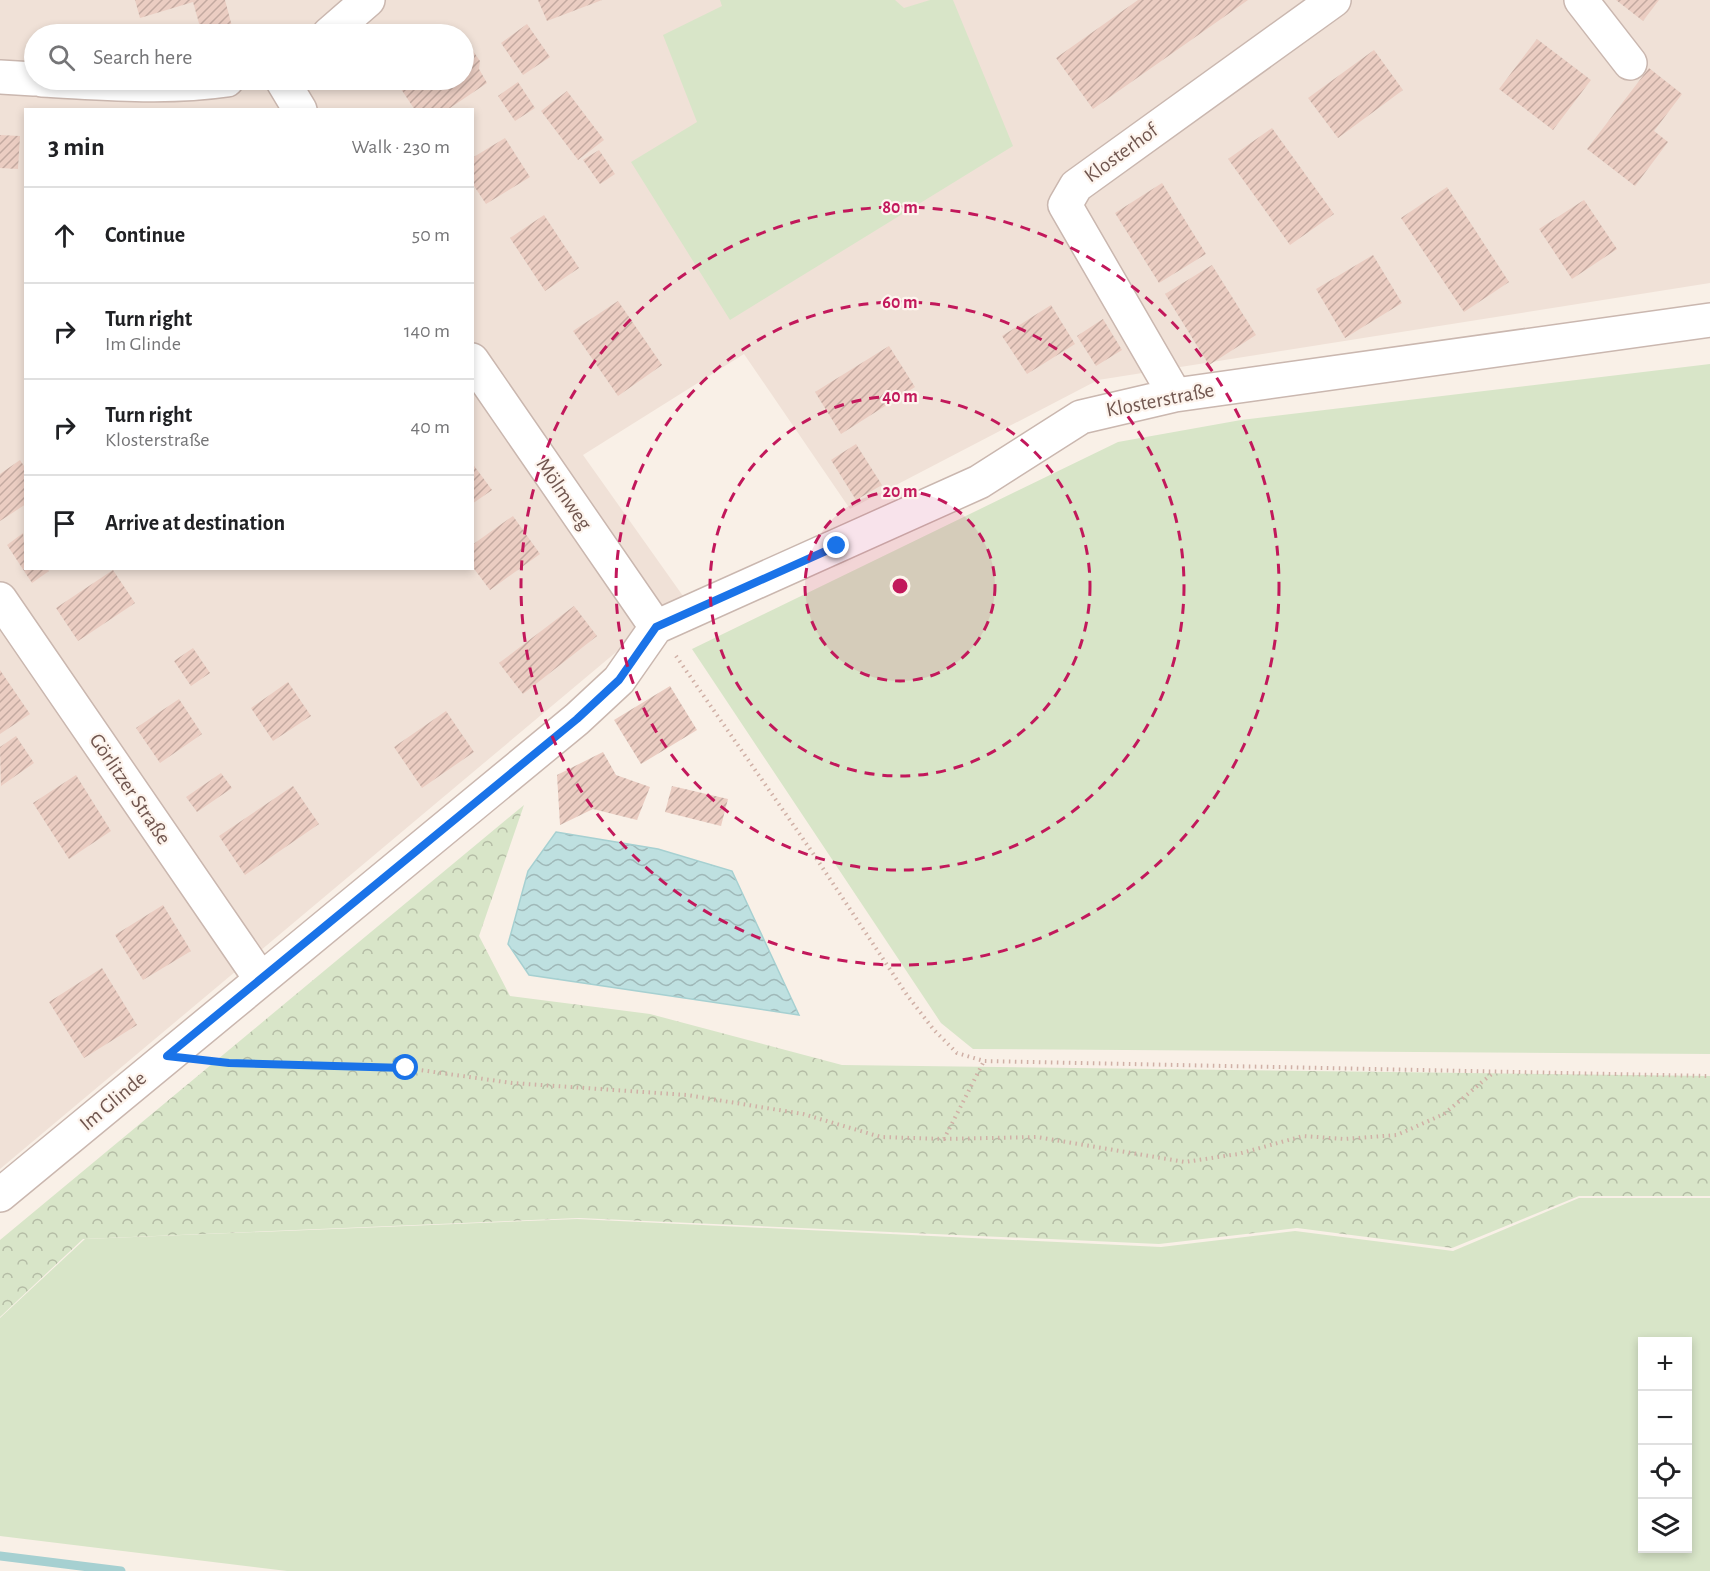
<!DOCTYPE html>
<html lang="en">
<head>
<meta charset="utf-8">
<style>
  body { margin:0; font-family:"Alegreya Sans",sans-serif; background:#f2f2f2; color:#202124 }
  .controls { position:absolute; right:18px; bottom:18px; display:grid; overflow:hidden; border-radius:0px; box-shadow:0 3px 9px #0003 }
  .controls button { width:54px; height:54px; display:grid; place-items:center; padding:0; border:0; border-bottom:2px solid #e0e0e0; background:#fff; color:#202124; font:30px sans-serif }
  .stop { position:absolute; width:18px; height:18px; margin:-14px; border:4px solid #1a73e8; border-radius:50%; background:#fff }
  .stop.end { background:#1a73e8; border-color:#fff; box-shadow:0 2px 6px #0008 }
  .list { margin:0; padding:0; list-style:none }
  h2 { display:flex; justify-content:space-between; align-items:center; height:78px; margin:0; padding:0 24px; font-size:26px }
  h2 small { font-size:20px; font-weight:400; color:#757577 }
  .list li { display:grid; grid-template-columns:39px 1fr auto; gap:18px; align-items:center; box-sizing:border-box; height:96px; padding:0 24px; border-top:2px solid #e0e0e0 }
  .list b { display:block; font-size:22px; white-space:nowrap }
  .list p { margin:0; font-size:20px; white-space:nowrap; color:#757577 }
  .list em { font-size:20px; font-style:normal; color:#757577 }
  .icon { flex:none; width:33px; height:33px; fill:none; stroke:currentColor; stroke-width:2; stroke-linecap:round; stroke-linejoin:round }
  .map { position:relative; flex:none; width:1710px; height:1571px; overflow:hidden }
  .search { position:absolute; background:#fff; box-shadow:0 3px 9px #0003; left:24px; top:24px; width:450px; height:66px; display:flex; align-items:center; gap:15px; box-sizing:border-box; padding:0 21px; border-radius:33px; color:#757577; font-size:22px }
  .panel { position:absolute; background:#fff; box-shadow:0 3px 9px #0003; left:24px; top:108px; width:450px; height:462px; border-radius:0px }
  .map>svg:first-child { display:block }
</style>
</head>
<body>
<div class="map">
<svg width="1710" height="1571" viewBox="0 0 1710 1571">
  <defs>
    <pattern id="forest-crowns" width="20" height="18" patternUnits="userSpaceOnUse" patternTransform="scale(1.5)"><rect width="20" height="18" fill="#d8e5c8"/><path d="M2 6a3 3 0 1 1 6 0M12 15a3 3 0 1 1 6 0" fill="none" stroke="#b4bca5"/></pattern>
    <pattern id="water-waves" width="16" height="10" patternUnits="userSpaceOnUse" patternTransform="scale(1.5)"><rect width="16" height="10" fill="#bee0e0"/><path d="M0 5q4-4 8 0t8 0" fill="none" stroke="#9fb8b8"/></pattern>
    <pattern id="building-hatch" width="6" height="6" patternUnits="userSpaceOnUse" patternTransform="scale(1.5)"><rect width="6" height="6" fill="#ebcdc2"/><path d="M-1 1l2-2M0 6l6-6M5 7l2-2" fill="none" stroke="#c3a9a0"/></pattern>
  </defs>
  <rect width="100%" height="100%" fill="#f9f0e7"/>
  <path fill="#f0e1d7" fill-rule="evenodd" d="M0,0H1710V283L1098,380L850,509L744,354L583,455L683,596L0,1169ZM34,34H464V80H34ZM26,110H472V568H26Z"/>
  <path fill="#d8e5c8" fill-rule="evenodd" d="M720,0H895L904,8L930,0H953L1013,146L730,320L631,162L697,122L663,35L722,6Z
    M1710,364V1054L973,1049L941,1023L692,649L1118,442L1241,420Z
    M1579,1198H1710V1571H287L0,1536V1318L85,1239L577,1219L1161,1247L1295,1231L1453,1251ZM1642,1342H1688V1548H1642Z"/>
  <path fill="url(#forest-crowns)" d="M524,805L479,936L510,996L650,1014L842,1065L1710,1076V1196H1579L1452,1248L1297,1228L1159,1244L579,1218L83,1239L0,1317V1240Z"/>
  <path fill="url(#water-waves)" stroke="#a6d0d1" stroke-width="1.5" d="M556,832L658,849L732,871L799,1015L529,975L508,944L528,871Z"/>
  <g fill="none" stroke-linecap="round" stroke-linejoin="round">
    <path stroke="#a6d0d1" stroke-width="9" d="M0,1556L121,1571"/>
  </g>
  <path fill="url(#building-hatch)" d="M135,0H225L234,34H202L193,2L140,18Z
    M538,0H602L547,21Z
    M1138,0H1248L1093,109L1056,58Z
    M1616,0H1659L1643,21Z
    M527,24L550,57L523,75L501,43Z
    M1537,39L1591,80L1553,130L1499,89Z
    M466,50L473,51L480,61L479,69L487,83L447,110H415L395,80H464V52Z
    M1374,50L1403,90L1338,138L1308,98Z
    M1649,68L1682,94L1654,131L1668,142L1635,186L1587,149Z
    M518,82L535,108L515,121L498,96Z
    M567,91L604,140L578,160L541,111Z
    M1272,128L1334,214L1290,245L1228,159Z
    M0,135L20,136L18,169L0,168Z
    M505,138L530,177L486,204L472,183V158Z
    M599,150L615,174L600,184L583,160Z
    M1162,183L1206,254L1159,283L1115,213Z
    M1447,187L1509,282L1464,312L1401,218Z
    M1584,200L1617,249L1572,279L1539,229Z
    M544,215L579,268L545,291L510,238Z
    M1373,255L1402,303L1345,338L1316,289Z
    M1212,265L1256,335L1209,365L1165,294Z
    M618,301L662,365L618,396L573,331Z
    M1051,305L1075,344L1027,374L1002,336Z
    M1103,319L1122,350L1096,366L1077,336Z
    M889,346L915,387L841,434L815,392Z
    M856,444L882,485L856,500L831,460Z
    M20,460L26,469V504L0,521V474Z
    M472,463L492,490L472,504Z
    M513,516L540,554L490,590L472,566V545Z
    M23,533L26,568H47L49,571L32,583L7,545Z
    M113,570L135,603L78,641L56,608Z
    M574,606L597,636L523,694L499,663Z
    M193,648L210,673L191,686L174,661Z
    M0,670L30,714L0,734Z
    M288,682L311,716L273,741L251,708Z
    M670,686L697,730L641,764L614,720Z
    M179,699L202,734L160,763L136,728Z
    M446,711L474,752L422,788L394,747Z
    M16,736L34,763L1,786L0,747Z
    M603,752L616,775L650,787L637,820L593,809L560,825L557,775Z
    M221,773L232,788L197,812L186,797Z
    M76,775L111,831L69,859L33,803Z
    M293,786L319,824L245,875L219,836Z
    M672,786L728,799L721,826L665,812Z
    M163,905L191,951L143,980L115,935Z
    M102,968L137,1025L84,1058L49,1002Z"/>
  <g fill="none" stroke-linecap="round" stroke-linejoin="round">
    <g stroke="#cab7af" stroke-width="36">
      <path id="minor" d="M1581,0L1630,63
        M329,34L368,0
        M0,77L34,79
        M42,80C104,83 165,89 227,80
        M282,80L300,110
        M472,360L656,627
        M1175,395L1065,205L1076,186L1334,0
        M0,599L260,978
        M656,627L979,482L1081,417L1175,395L1710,320
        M0,1195L577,719L619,680L656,627"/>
    </g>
    <path stroke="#d0b0a6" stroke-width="4" stroke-dasharray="1.5 4.5" stroke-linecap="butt" d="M676,656L810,849L907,995L934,1030L957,1053L984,1061L1710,1076
      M212,1061L406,1068L512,1083L687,1095L803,1114L881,1137L944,1139L984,1061
      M944,1139L1037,1137L1185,1162L1238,1154L1303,1136L1344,1139L1397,1135L1444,1114L1494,1072"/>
    <use href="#minor" stroke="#fff" stroke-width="33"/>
  </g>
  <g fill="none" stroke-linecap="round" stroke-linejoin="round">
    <path stroke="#1a73e8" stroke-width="8" d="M406,1068L229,1063L167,1056L577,719L619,680L656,627L837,546"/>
  </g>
  <circle cx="900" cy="586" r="95" fill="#c2185b" fill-opacity=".12"/>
  <g fill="none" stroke="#c2185b" stroke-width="3" stroke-dasharray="10 8">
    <circle cx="900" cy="586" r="95"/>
    <circle cx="900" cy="586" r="190"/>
    <circle cx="900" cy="586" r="284"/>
    <circle cx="900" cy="586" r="379"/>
  </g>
  <g text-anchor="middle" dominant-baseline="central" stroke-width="4.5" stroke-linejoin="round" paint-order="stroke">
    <g font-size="21" fill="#70564f" stroke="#fdf4ed">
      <text transform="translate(1121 153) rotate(-36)">Klosterhof</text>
      <text transform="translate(1160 400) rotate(-11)">Klosterstraße</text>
      <text transform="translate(564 494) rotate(56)">Mölmweg</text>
      <text transform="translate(130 789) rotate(56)">Görlitzer Straße</text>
      <text transform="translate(113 1101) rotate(-40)">Im Glinde</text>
    </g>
  </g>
  <circle cx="900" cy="586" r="9" fill="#c2185b" stroke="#fdf4ed" stroke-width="3"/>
  <g font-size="18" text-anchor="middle" font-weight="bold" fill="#c2185b" stroke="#fdf4ed" stroke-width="4.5" stroke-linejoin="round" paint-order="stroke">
    <text x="900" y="213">80 m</text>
    <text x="900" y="308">60 m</text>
    <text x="900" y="402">40 m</text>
    <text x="900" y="497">20 m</text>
  </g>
</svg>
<div class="controls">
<button>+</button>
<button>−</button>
<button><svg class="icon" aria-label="locate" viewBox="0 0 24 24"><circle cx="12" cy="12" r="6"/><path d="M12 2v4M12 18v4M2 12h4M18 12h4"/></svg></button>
<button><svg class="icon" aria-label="layers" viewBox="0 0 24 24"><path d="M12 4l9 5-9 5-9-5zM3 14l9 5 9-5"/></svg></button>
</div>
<div class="stop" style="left:406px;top:1068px"></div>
<div class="stop end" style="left:837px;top:546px"></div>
<div class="search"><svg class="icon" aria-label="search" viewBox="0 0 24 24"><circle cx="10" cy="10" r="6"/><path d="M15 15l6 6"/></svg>Search here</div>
<section class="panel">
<h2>3 min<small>Walk · 230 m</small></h2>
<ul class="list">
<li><svg class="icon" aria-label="ahead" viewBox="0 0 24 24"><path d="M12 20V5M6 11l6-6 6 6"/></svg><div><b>Continue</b></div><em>50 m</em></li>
<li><svg class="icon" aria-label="right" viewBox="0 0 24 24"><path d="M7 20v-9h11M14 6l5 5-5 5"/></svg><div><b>Turn right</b><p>Im Glinde</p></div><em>140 m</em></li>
<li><svg class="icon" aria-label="right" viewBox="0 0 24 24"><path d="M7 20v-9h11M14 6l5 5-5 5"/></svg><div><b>Turn right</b><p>Klosterstraße</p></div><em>40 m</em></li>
<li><svg class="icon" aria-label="arrive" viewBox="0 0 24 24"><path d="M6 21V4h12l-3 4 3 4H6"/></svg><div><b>Arrive at destination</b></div></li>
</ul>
</section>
</div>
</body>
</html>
